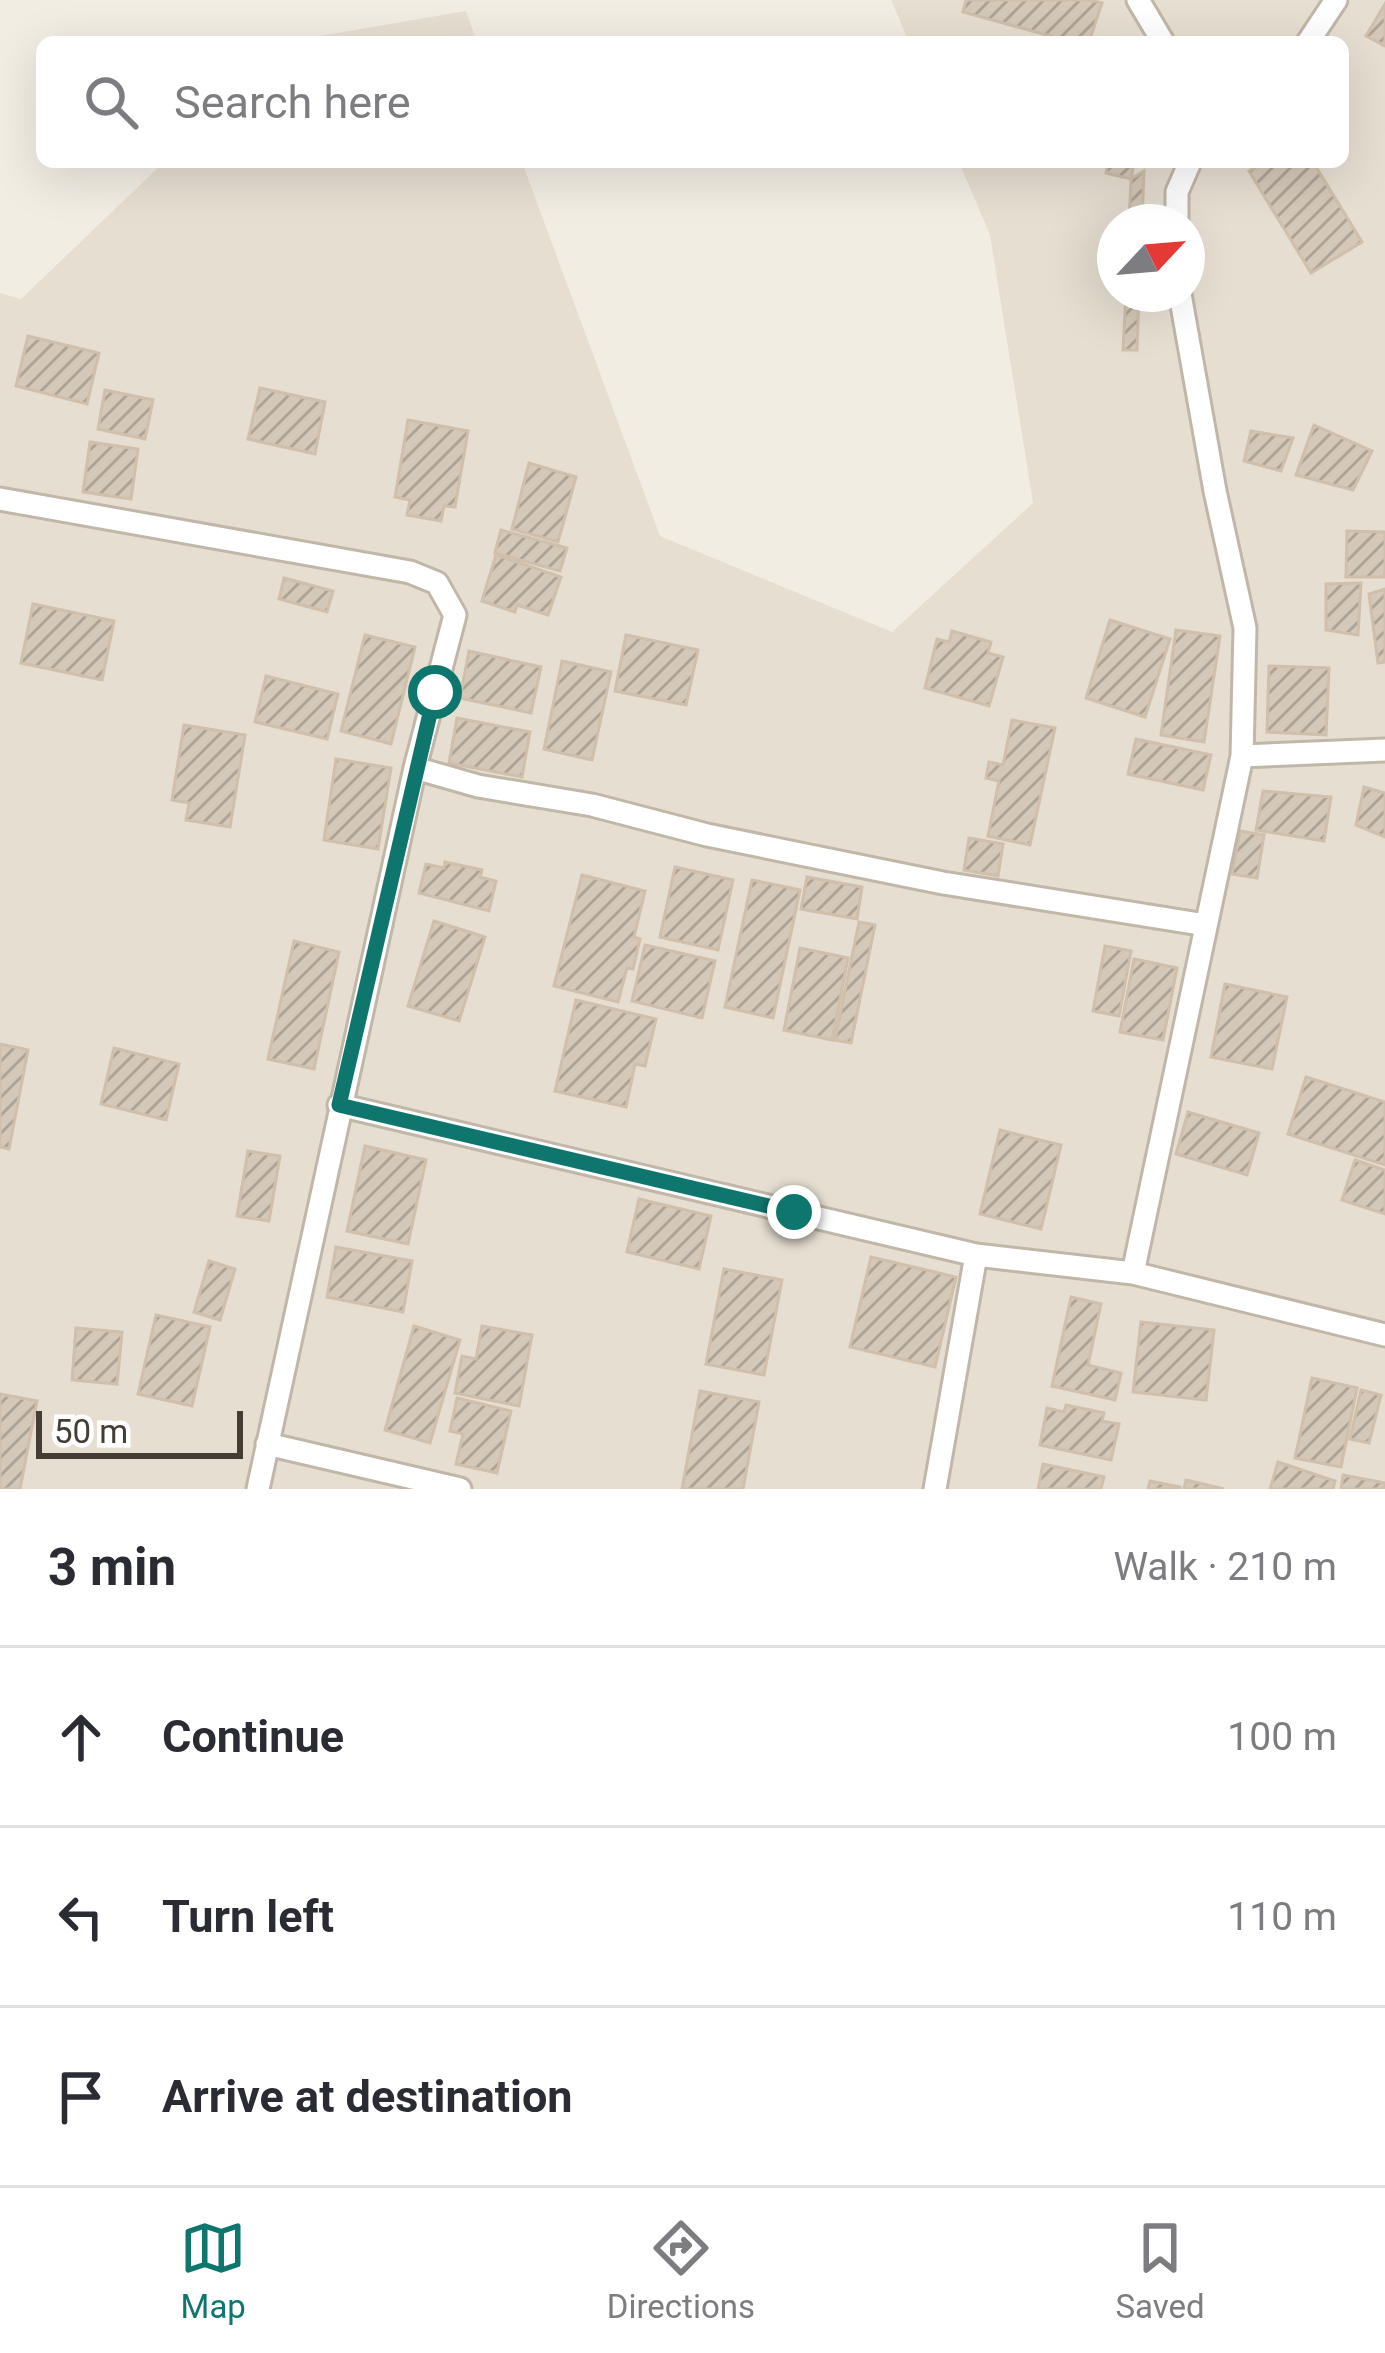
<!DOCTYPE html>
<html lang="en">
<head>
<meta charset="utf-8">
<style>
  body { margin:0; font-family:Roboto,sans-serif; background:#f2f2f3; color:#2b2b33 }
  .compass { position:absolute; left:1097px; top:204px; width:108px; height:108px; border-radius:50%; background:#fff; box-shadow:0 12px 48px #0002; rotate:64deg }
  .scale { position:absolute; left:36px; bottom:30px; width:207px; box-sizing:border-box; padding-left:12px; border:6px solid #443d33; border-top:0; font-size:33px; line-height:42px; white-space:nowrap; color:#443d33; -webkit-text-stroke:9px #fff; paint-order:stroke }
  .stop { position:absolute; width:36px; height:36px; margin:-27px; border:9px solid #0f766e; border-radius:50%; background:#fff }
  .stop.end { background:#0f766e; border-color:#fff; box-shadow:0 3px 12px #0008 }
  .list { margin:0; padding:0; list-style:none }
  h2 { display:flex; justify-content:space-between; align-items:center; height:156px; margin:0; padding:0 48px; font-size:51px }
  h2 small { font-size:39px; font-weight:400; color:#7c7c81 }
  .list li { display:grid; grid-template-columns:78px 1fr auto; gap:36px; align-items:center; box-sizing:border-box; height:180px; padding:0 48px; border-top:3px solid #e1e1e2 }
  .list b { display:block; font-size:45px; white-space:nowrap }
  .list em { font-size:39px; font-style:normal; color:#7c7c81 }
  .icon { flex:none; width:66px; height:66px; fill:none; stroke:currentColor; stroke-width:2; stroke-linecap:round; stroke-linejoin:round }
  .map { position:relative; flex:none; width:1385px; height:1489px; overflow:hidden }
  .search { position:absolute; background:#fff; box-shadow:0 12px 48px #0002; left:36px; right:36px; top:36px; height:132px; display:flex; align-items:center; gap:30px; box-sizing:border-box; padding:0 42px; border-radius:18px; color:#7c7c81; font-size:45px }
  .sheet { height:696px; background:#fff }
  nav { display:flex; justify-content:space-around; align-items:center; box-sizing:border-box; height:168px; border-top:3px solid #e1e1e2; background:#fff; font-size:33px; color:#7c7c81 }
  nav a { display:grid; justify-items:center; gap:6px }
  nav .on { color:#0f766e }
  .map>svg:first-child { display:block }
</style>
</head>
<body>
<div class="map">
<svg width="1385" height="1489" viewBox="0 0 1385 1489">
  <defs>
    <pattern id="building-hatch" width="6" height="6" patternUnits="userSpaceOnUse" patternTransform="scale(3)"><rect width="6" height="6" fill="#d4c8b8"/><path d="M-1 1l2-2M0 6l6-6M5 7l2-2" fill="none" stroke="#aea496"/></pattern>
  </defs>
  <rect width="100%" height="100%" fill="#f2ede3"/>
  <path fill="#e6ded1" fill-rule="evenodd" d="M891,0H1385V1489H0V293L21,299L164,162H522L660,536L892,632L1033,503L990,235L959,162H1343V42H909ZM1115,222H1187V294H1115Z
    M466,11L477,42H289L290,41Z"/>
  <path fill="url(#building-hatch)" stroke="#cfbfab" stroke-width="3" d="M966,0H1091L1102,3L1089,42H1072L963,12Z
    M1385,4V46L1366,36Z
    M1108,162H1134L1131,179L1106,173Z
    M1263,162H1313L1362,242L1311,273L1249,171Z
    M1144,171L1142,222H1129L1131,179Z
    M1126,294H1139L1137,350H1123Z
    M28,336L99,353L87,404L16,386Z
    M260,388L325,402L315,454L248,439Z
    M105,390L153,400L145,439L98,429Z
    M408,420L468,431L455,507L444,506L441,521L407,515L410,500L395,497Z
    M1314,425L1372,451L1353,490L1296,475Z
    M1251,431L1293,438L1281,471L1244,461Z
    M90,442L138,449L131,499L83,492Z
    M529,463L576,477L558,542L512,529Z
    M501,530L567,548L560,571L495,553Z
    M1347,531L1385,532V577H1346Z
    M496,555L561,577L548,615L517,605L515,612L482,601Z
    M284,578L333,591L327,612L279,599Z
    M1361,583L1358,635L1326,630V584Z
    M1385,589V662L1378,663L1369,594Z
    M33,604L114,621L102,680L21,663Z
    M1110,620L1170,639L1145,717L1086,698Z
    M1176,630L1220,636L1204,742L1161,735Z
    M952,631L991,642L988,653L1003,657L989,706L925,688L937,639L949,642Z
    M365,635L415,647L391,744L341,731Z
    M626,635L698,650L686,705L615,691Z
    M469,651L541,667L531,713L460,698Z
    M562,661L611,672L592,760L544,749Z
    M1269,666L1329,668L1326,735L1267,732Z
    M266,676L338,694L327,739L255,722Z
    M457,718L530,732L522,777L449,763Z
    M1012,720L1055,728L1030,845L988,836L999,781L986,778L989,762L1003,765Z
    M184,725L245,735L230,827L186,820L189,803L172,800Z
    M1136,739L1211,755L1203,790L1128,774Z
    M336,759L391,768L378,849L324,840Z
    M1364,787L1385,793V837L1356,825Z
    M1263,791L1331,797L1324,841L1256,830Z
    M1240,831L1264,835L1257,878L1232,874Z
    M969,838L1003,844L998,876L964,870Z
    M445,862L482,870L480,877L496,881L489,911L419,893L426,864L444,868Z
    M675,867L733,880L718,950L660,937Z
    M582,875L645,891L634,937L640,939L633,969L627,968L618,1002L554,986Z
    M807,877L862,887L857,919L801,909Z
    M752,880L800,890L773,1018L725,1007Z
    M434,921L485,937L459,1021L408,1006Z
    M859,922L875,925L851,1043L835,1040Z
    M294,941L339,952L314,1069L268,1059Z
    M645,945L715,961L702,1018L632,1001Z
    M1105,946L1131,951L1119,1016L1093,1011Z
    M800,948L848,958L832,1040L784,1030Z
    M1134,959L1177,968L1163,1040L1120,1032Z
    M1225,984L1287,997L1272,1069L1211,1057Z
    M576,1000L656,1019L645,1066L635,1064L626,1107L555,1091Z
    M0,1044L28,1050L9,1149L0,1147Z
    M114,1048L179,1064L166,1120L101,1104Z
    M1306,1077L1385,1102V1165L1288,1134Z
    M1188,1112L1259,1133L1247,1175L1176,1154Z
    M1000,1130L1061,1145L1041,1229L980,1214Z
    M365,1146L426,1160L408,1244L347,1231Z
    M248,1151L280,1156L269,1221L237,1216Z
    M1355,1160L1385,1170V1214L1342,1200Z
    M639,1199L711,1216L699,1269L627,1252Z
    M336,1247L412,1261L403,1312L327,1297Z
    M871,1257L956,1277L935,1367L850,1347Z
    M209,1261L235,1269L220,1320L194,1312Z
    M724,1269L782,1280L764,1375L706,1364Z
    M1071,1297L1101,1304L1088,1365L1121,1373L1115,1400L1052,1386Z
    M156,1315L210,1327L192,1406L138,1394Z
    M1141,1322L1214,1330L1206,1400L1133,1392Z
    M414,1326L460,1340L430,1443L385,1430Z
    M482,1326L532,1335L519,1406L455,1393L462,1356L476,1359Z
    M76,1328L122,1332L117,1384L72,1380Z
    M1312,1378L1357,1388L1341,1467L1295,1458Z
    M1361,1390L1381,1395L1369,1443L1350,1439Z
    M700,1391L759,1402L743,1489H682Z
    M0,1394L37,1401L20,1489H0Z
    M457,1398L511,1411L497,1473L456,1464L463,1434L450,1431Z
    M1066,1405L1104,1413L1102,1421L1119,1424L1111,1460L1040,1445L1047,1408L1064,1412Z
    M1278,1462L1335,1481L1333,1489H1270Z
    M1043,1464L1104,1477L1101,1489H1038Z
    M1343,1475L1385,1483V1489H1341Z
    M1186,1480L1224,1489H1184Z
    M1150,1481L1180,1487V1489H1148Z"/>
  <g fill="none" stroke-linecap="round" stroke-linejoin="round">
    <g stroke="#c1b7a8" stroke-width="27">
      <path id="street" d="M1138,0L1163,42
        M1308,42L1336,0
        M1177,222V192L1190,162
        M0,499L410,572L437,583L455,615L415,768L258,1489
        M1242,756L1385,750
        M415,768L478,786L592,805L707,835L943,883L1206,925
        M339,1105L976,1255
        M1133,1273L1242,756L1245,628L1215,491L1180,294
        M267,1444L460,1489
        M935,1489L976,1255L1133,1273L1385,1335"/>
    </g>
    <use href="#street" stroke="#fff" stroke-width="21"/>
  </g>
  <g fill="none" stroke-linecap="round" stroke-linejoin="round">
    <path stroke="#0f766e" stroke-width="15" d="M435,692L339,1105L794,1212"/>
  </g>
</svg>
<svg class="compass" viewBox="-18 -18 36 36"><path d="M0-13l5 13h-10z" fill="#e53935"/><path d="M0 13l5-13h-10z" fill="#7c7c81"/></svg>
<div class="scale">50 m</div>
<div class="stop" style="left:435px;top:692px"></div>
<div class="stop end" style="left:794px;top:1212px"></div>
<div class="search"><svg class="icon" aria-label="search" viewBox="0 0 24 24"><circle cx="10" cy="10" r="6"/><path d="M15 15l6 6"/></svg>Search here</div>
</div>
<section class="sheet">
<h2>3 min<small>Walk · 210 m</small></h2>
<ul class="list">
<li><svg class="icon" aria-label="ahead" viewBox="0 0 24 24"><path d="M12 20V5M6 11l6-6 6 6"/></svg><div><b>Continue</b></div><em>100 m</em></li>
<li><svg class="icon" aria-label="left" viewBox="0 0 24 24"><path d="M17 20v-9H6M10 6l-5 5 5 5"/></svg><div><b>Turn left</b></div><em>110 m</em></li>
<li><svg class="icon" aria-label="arrive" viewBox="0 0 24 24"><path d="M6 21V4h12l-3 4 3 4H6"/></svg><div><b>Arrive at destination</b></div></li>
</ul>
</section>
<nav>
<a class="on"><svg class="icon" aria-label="map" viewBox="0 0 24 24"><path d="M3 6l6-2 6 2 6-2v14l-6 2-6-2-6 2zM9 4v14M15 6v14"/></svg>Map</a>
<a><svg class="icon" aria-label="directions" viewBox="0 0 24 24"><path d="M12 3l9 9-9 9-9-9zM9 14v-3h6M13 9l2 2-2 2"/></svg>Directions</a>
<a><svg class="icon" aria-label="saved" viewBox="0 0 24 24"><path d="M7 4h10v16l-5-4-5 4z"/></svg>Saved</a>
</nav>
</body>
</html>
